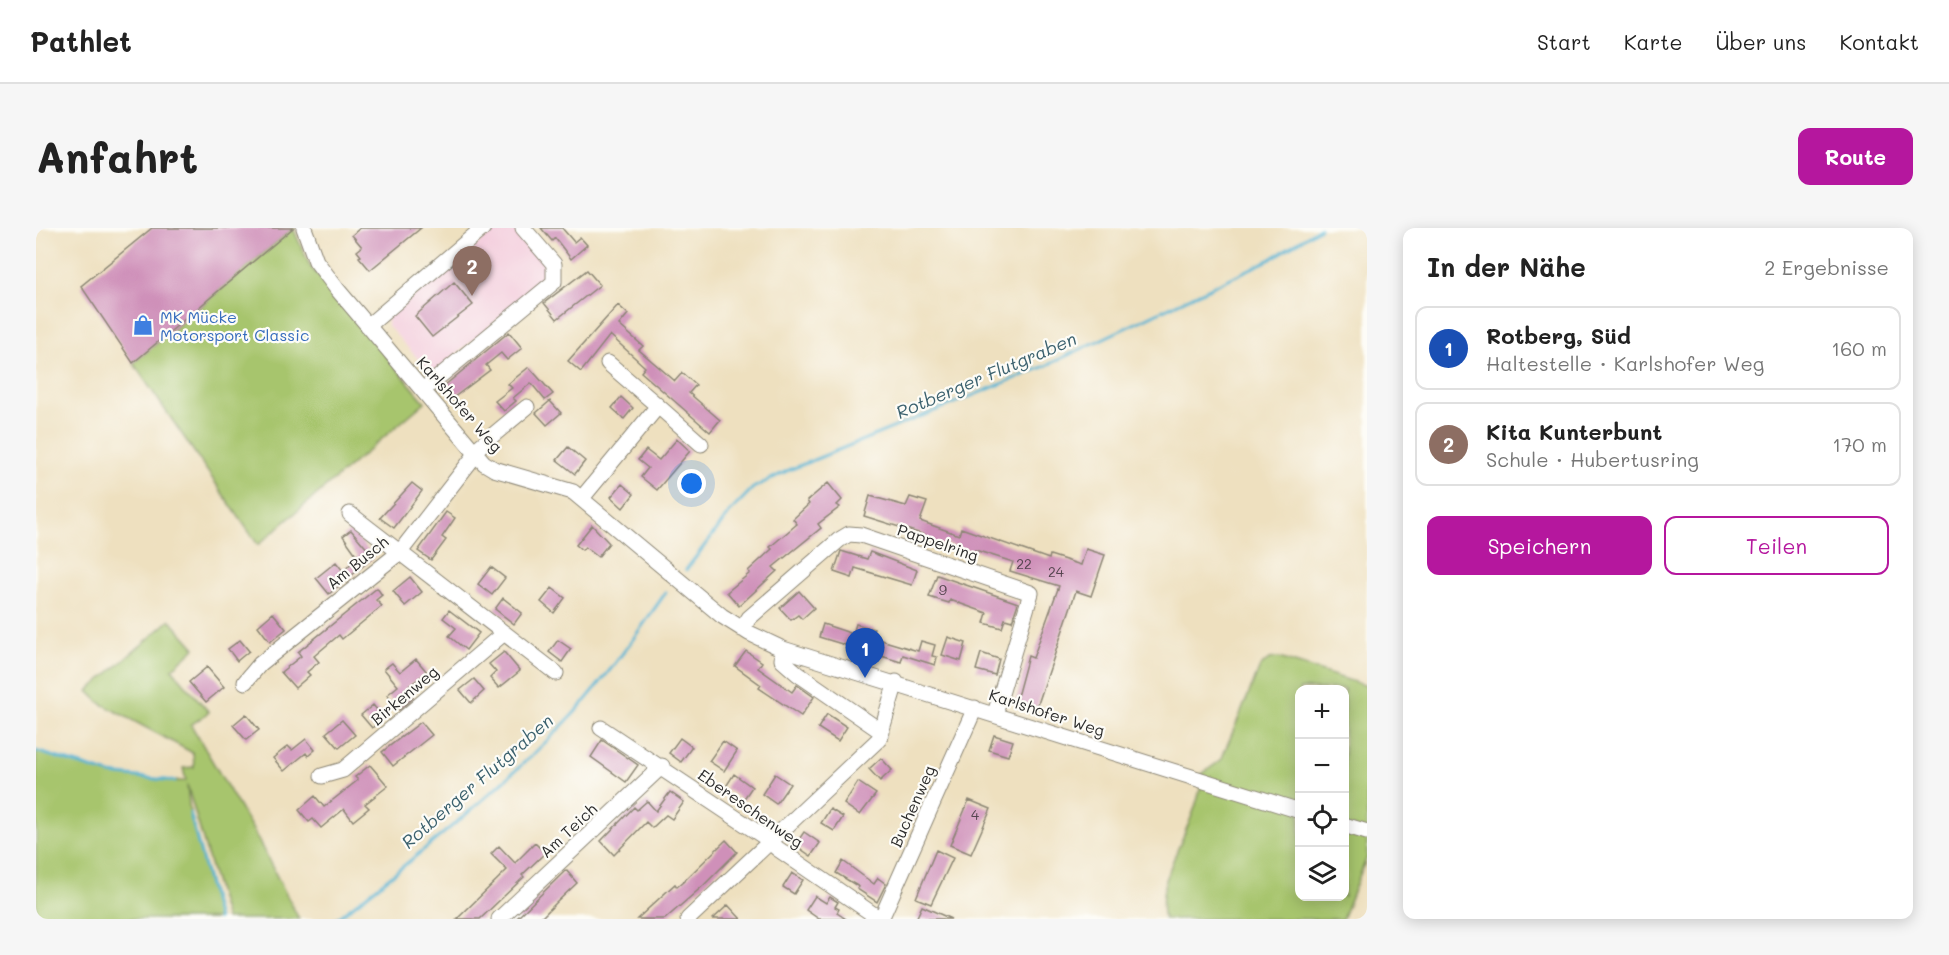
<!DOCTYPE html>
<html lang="de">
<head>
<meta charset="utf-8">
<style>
  body { margin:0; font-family:Mali,sans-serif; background:#f6f6f6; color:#222 }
  .controls { position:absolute; right:18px; bottom:18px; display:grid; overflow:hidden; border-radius:12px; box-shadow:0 3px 15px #0003 }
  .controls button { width:54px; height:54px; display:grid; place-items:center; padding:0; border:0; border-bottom:2px solid #e0e0e0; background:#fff; color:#222; font:30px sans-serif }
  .you { position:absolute; left:656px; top:256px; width:21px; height:21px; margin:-15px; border:4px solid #fff; border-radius:50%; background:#1a73e8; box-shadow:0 0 0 9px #1a73e833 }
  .badge { display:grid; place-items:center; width:39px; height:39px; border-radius:50%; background:#b5179e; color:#fff; font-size:20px; font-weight:700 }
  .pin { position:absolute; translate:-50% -50px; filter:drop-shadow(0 2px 3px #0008) }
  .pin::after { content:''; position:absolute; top:32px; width:21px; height:18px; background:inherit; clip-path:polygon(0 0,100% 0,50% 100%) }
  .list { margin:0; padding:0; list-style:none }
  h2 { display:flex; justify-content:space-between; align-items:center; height:78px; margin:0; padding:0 24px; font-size:26px }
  h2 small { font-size:20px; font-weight:400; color:#767676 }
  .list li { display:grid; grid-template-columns:39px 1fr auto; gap:18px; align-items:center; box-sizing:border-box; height:84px; margin:0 12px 12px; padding:0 12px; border:2px solid #e0e0e0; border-radius:12px }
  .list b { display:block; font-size:22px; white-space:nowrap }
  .list p { margin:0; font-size:20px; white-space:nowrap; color:#767676 }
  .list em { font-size:20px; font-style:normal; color:#767676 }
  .actions { display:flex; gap:12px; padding:18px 24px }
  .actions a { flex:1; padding:14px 0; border:2px solid #b5179e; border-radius:12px; text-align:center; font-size:21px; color:#b5179e }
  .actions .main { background:#b5179e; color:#fff }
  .icon { flex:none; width:33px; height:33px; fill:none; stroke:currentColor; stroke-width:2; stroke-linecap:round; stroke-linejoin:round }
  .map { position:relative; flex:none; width:1331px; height:691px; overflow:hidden; border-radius:12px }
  header { display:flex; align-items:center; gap:36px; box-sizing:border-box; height:84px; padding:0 30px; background:#fff; border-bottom:2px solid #e0e0e0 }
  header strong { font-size:28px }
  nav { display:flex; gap:33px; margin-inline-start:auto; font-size:21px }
  .intro { display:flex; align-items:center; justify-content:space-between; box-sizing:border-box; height:144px; padding:0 36px }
  h1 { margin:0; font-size:42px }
  .button { padding:15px 27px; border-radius:12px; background:#b5179e; color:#fff; font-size:21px; font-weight:700 }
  main { display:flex; gap:36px; padding:0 36px }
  aside { flex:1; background:#fff; border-radius:12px; box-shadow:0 3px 15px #0003 }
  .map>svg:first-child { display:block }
</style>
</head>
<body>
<header>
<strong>Pathlet</strong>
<nav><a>Start</a><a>Karte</a><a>Über uns</a><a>Kontakt</a></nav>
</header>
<div class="intro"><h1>Anfahrt</h1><a class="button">Route</a></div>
<main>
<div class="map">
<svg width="1331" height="691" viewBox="0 0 1331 691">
  <rect width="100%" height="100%" fill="#fdfcf7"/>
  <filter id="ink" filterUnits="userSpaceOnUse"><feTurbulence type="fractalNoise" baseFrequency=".0167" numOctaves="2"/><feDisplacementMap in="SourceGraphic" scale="12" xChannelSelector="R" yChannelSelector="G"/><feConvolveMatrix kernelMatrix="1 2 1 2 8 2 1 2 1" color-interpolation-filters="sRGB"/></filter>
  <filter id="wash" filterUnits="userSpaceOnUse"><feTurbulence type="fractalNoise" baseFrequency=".008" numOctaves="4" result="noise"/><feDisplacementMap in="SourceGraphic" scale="24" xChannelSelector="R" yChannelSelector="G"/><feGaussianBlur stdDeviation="1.35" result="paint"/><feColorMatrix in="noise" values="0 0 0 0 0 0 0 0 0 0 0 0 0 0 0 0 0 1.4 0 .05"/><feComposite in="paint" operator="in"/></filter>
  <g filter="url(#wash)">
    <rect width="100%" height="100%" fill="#eee0bf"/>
    <path fill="#f4cfde" d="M462,0H479L511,38L509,52L396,146L351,97V90Z"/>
    <path fill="#a7c56d" stroke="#69784c" stroke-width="1.5" fill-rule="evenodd" d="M257,0L274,38L389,174L222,317L97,135Z
      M134,392L159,420L136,441L173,484L155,497L217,602L263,691H190L151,557L154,585L182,691H0V523L74,546L139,553H150L147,540L158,539L157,525L64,475L52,463Z
      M1243,430L1331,458V629L1306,691H1128C1117,646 1164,595 1166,546L1185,532L1224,439L1233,431ZM1264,461H1308V668H1264Z"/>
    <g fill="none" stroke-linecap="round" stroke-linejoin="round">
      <path stroke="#54b3d3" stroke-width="3" d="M650,342L694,284L717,260L753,242L1007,139L1235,31L1284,0
        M0,523L74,546L139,553
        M154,585L182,691
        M300,691C377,632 455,569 523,501C563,461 598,410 630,364"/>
    </g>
    <g id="blocks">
      <path fill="#cf90b9" d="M116,0H257L97,135L45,58Z
        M324,0H385L334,42L323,29L325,28L321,23L326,19L316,7Z
        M505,0H526L538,14L544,9L551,17L535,31L519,10L516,13Z
        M551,42L564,57L521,91L508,75Z
        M418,54L437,77L396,109L379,88Z
        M582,77L592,86L583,97L607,118L603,122L639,153L646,145L660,157L653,165L684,192L674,204L605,144L609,139L574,107L545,144L532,133Z
        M473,104L486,120L471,132L465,125L450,137L454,142L417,170L408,158Z
        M493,139L517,166L509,172L495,155L477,170L480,173L468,183L459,173L476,160L472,156Z
        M585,169L597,180L588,191L576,180Z
        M514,173L525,185L511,197L500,185Z
        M641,211L654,223L621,262L605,249L612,240L602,232L610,222L623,232Z
        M532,219L549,233L539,246L521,232Z
        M376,255L386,263L358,300L344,290Z
        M792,255L806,272L801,277L804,279L782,296L785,300L737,339L741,343L703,378L691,364L714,345L712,343L736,321L734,319L761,296L757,291L773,276L771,273Z
        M586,256L598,266L587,280L575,269Z
        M834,268L870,278L874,269L891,274L884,293L923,307L925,300L1013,331L1014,327L1045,337L1050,321L1069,327L1055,368L1040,363L1000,482L979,476L992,428L997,430L1023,358L974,343L977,334L939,322L938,324L907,315L906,318L887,312L889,307L828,288Z
        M410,284L419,290L406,309L410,312L395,332L382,323Z
        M556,297L573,315L562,329L549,319L546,322L540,317Z
        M315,302L338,329L293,366L280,350L300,334L307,343L322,329L307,308Z
        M805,323L831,331L834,324L881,342L876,357L819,340L816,350L798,344Z
        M455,339L469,350L456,367L442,356Z
        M901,347L982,375L976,393L969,391L966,400L948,395L951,385L914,372L913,375L893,369Z
        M374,349L386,364L369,378L357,363Z
        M341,360L346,367L340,372L346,378L306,411L303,407L278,428L283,434L271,444L274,447L259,460L245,444L265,428L262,424Z
        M516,360L529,370L518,385L505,374Z
        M763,363L778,380L766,391L762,387L755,392L744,380Z
        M467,370L486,385L478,396L459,381Z
        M413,382L443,405L430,422L413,408L420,400L407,390Z
        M237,385L250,401L234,414L222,398Z
        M787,396L817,406L820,396L838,401L835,409L882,423L885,413L899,417L896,428L901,429L899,437L867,427L865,434L783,409Z
        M912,409L930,415L925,433L906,427Z
        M204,412L213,423L201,433L192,421Z
        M522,412L535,421L526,434L513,424Z
        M710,423L726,434L722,440L756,464L761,457L778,469L765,488L723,460L725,457L699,438Z
        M468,424L484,443L463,460L454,450L460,444L453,436Z
        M945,425L963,431L959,447L940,442Z
        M380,431L391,444L369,461L377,470L363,482L351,467L362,458L348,441L356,435L364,444Z
        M171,439L188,459L170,474L153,454Z
        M438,451L448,463L435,475L424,462Z
        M337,477L348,490L336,500L325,487Z
        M210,486L223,502L210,512L197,497Z
        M791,486L811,499L802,513L782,500Z
        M306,492L319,507L303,520L290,505Z
        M385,494L396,507L357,538L346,524Z
        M958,507L977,513L972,528L953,522Z
        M644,510L656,519L645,534L633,525Z
        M270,511L279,522L272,528L270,525L248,543L237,530L252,518L256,522Z
        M566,512L602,537L590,554L555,529Z
        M687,513L701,523L688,543L673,533Z
        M845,530L856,542L844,553L833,541Z
        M334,537L352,558L329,576L333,580L317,593L308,581L285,600L277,591L273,594L263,582L279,568L288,579L322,552L319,549Z
        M698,546L716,559L707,572L689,560Z
        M739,546L754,556L740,576L726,566Z
        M822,554L840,566L824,587L808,576Z
        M634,564L648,574L636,591L630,587L616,600L610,594L578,627L565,613L598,579L601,582L611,573L620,583Z
        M933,572L955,581L935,626L914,617Z
        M794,581L807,589L798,603L785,595Z
        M768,604L784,615L775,628L759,617Z
        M690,612L701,624L668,657L629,691H601L639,656L641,659L647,654Z
        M499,615L509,625L486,647L488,649L444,691H421L471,642L455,626L463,618L479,635Z
        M900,622L917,630L895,676L880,670Z
        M807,633L838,656L842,650L850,656L841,674L821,661L823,659L800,645Z
        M530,642L541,655L521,674L504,691H480Z
        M756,645L767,652L758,666L747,659Z
        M779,668L790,675L794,669L802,674L799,679L803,681L801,685L810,691H783L770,682Z
        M692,677L705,691H677Z
        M886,678L915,691H880Z"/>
    </g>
  </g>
  <g filter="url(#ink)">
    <use href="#blocks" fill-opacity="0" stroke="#8c8675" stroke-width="1.5"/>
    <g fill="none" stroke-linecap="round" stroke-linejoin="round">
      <g stroke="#8c8675" stroke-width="17">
        <path id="minor" d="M268,0L280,33L301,61L448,235L458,241L537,264L686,388L713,405L747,421L1264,583
          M332,98L447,0
          M387,162L518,54V36L487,0
          M622,178L665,216
          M438,223L491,179
          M546,270L622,178L572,135
          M314,286L520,445
          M706,401L713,390L803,312L813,306L825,307L995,365L959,486
          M747,421L746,432L762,446L846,504
          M209,454L224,436L364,324L440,226
          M565,500L727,608L742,621L844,691
          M286,548L307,542L468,405
          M1308,597L1331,604
          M463,691L626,538
          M652,691L843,511L860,454
          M845,691L939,480"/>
      </g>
      <use href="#minor" stroke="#fff" stroke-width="15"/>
    </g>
  </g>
  <defs>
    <g id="shop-bare" transform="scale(1.62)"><path d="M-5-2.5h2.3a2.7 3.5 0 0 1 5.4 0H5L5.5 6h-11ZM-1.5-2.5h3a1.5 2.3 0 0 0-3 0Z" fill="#3f7fe0" stroke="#fdfcf7" stroke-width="2.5" paint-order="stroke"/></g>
  </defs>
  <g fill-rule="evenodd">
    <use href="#shop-bare" x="107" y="97"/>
  </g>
  <g text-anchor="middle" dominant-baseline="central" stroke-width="4.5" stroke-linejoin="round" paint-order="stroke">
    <g font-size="14" fill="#54444e">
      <text x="988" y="335">22</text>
      <text x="1020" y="343">24</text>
      <text x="907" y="361">9</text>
      <text x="939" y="586">4</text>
    </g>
    <g font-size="16" fill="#366cbe" stroke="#fdfcf7" text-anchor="start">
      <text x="124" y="88">MK Mücke<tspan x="124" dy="18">Motorsport Classic</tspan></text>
    </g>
    <g font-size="16" fill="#2b2b2b" stroke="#fdfcf7">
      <text transform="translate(424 176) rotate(49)">Karlshofer Weg</text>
      <text transform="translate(902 314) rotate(19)">Pappelring</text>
      <text transform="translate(321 334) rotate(-39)">Am Busch</text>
      <text transform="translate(368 467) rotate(-40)">Birkenweg</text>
      <text transform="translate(1011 484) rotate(18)">Karlshofer Weg</text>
      <text transform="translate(876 578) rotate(-66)">Buchenweg</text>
      <text transform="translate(715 580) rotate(35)">Ebereschenweg</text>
      <text transform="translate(532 602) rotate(-43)">Am Teich</text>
    </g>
    <g font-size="18" font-style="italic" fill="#3b616e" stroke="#fdfcf7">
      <text transform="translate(950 147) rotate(-23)">Rotberger Flutgraben</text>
      <text transform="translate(441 553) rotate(-41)">Rotberger Flutgraben</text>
    </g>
  </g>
</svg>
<div class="controls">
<button>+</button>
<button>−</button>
<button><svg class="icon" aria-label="locate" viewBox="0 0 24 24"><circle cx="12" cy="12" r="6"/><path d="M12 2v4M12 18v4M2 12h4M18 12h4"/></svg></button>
<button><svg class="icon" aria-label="layers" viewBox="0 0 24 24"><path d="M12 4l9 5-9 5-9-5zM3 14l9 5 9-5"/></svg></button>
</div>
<div class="you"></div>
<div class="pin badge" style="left:829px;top:450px;background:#1a4fb4">1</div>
<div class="pin badge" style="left:436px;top:68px;background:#8d6e63">2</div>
</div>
<aside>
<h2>In der Nähe<small>2 Ergebnisse</small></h2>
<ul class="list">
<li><span class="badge" style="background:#1a4fb4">1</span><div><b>Rotberg, Süd</b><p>Haltestelle · Karlshofer Weg</p></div><em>160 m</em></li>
<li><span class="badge" style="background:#8d6e63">2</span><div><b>Kita Kunterbunt</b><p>Schule · Hubertusring</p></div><em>170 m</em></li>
</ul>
<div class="actions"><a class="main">Speichern</a><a>Teilen</a></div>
</aside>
</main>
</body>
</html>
